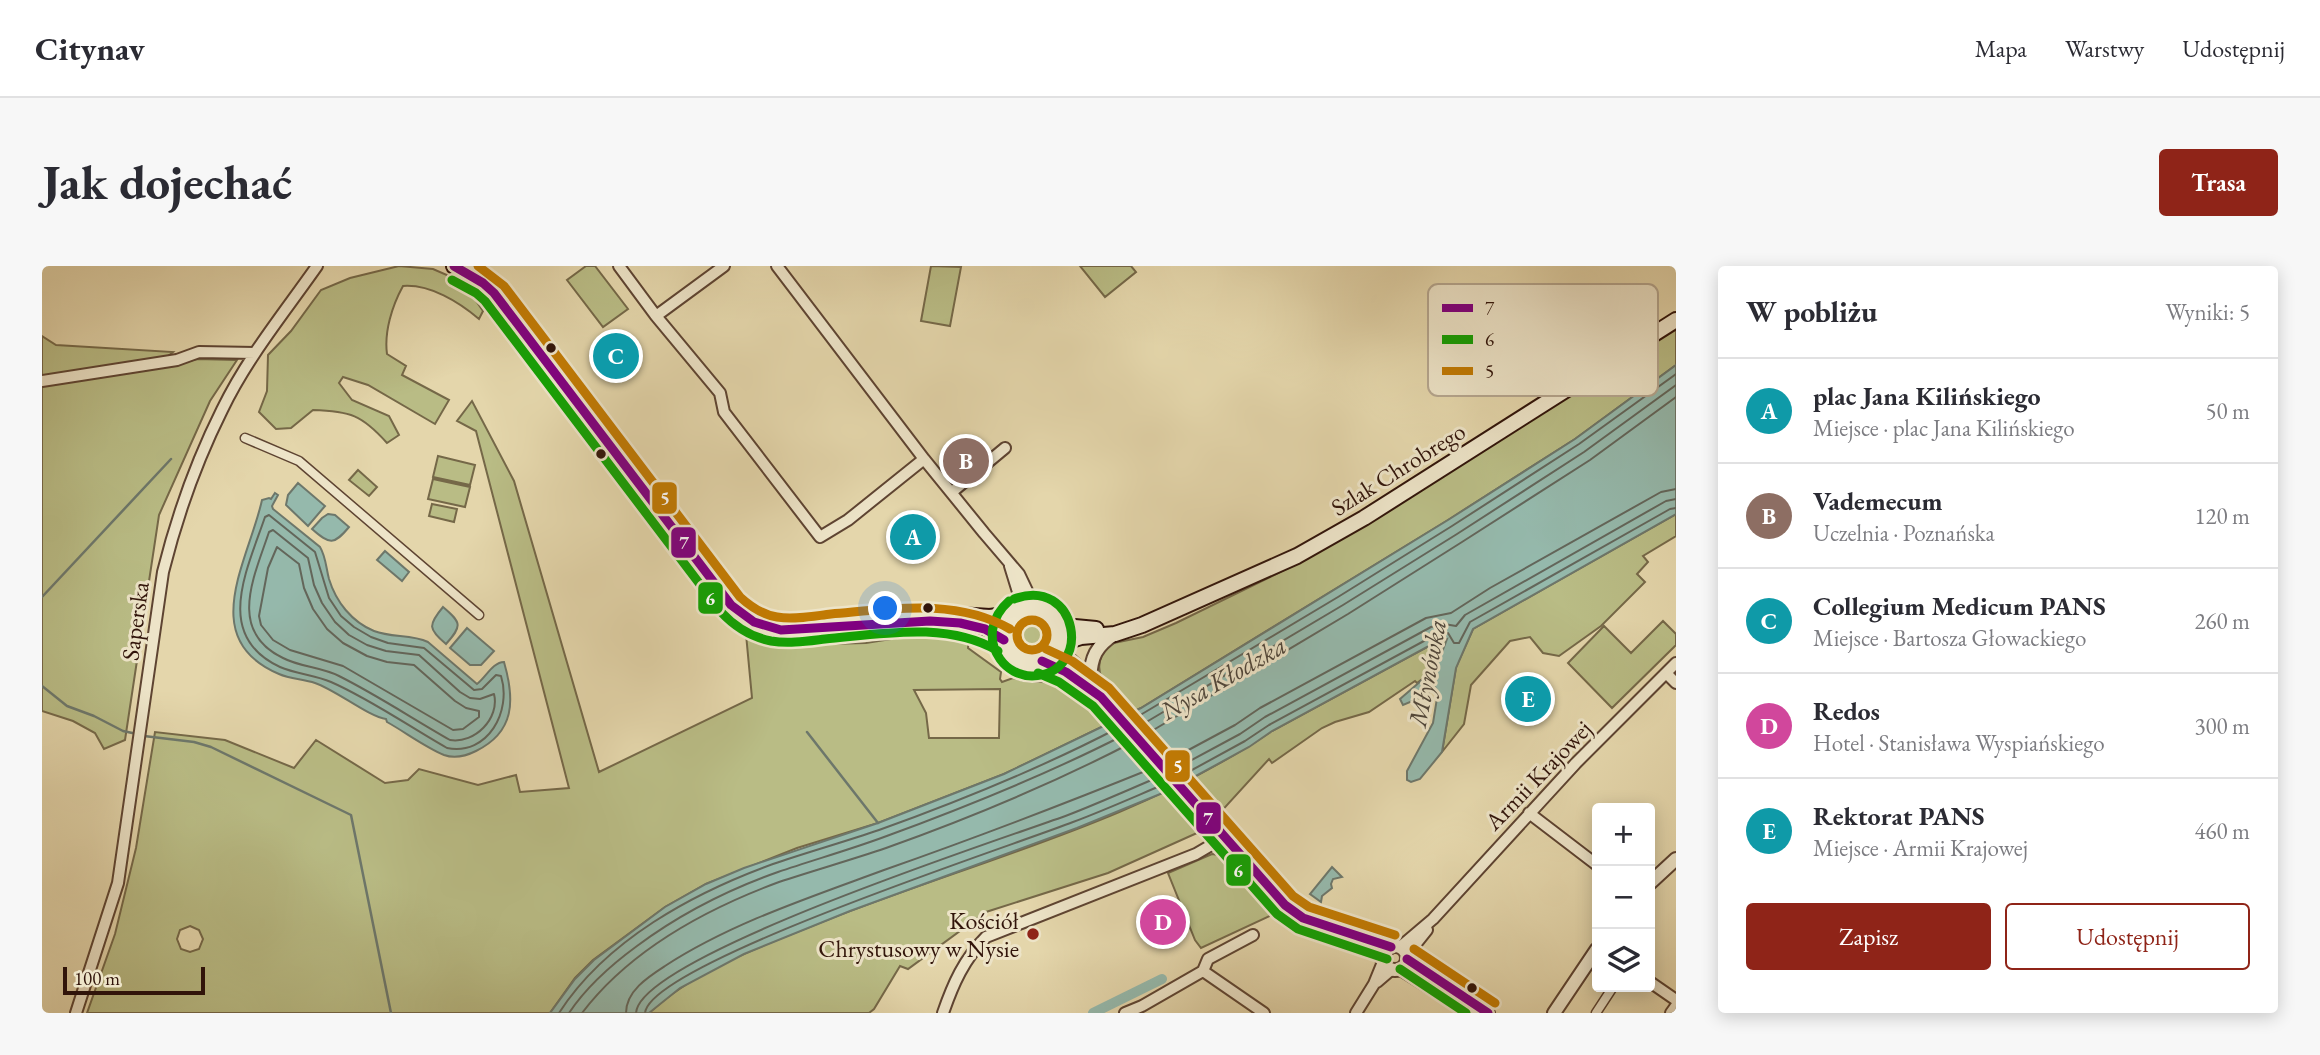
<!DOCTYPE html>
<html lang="pl">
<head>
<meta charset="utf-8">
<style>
  body { margin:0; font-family:"EB Garamond",serif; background:#f7f7f7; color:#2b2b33 }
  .controls { position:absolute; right:21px; bottom:21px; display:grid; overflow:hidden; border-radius:7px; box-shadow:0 4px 18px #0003 }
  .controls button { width:63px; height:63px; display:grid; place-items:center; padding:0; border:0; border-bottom:2px solid #e1e1e2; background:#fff; color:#2b2b33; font:35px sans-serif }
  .scale { position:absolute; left:21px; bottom:18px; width:142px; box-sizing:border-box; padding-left:7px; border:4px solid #31140a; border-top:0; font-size:19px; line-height:24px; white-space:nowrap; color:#31140a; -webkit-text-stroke:5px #ede4c8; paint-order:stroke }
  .you { position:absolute; left:844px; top:343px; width:24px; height:24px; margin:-18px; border:5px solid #fff; border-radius:50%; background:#1a73e8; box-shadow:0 0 0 10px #1a73e833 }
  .badge { display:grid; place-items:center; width:46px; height:46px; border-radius:50%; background:#8f2418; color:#fff; font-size:23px; font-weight:700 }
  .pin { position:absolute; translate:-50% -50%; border:4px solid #fff; box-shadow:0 2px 7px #0006 }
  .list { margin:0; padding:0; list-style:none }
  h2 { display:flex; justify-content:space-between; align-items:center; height:91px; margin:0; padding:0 28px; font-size:30px }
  h2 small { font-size:23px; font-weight:400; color:#7c7c81 }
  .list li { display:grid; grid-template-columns:46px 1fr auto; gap:21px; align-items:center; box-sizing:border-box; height:105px; padding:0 28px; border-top:2px solid #e1e1e2 }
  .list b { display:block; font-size:26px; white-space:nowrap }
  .list p { margin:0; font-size:23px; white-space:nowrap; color:#7c7c81 }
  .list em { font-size:23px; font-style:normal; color:#7c7c81 }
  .actions { display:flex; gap:14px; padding:21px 28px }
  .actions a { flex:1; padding:16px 0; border:2px solid #8f2418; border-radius:7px; text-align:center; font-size:24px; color:#8f2418 }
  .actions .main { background:#8f2418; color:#fff }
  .icon { flex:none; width:38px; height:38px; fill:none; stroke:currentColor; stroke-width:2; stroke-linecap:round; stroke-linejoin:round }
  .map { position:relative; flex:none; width:1634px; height:747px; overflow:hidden; border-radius:7px }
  header { display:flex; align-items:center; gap:42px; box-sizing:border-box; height:98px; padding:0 35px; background:#fff; border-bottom:2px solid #e1e1e2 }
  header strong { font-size:33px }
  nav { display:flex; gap:38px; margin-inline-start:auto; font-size:24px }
  .intro { display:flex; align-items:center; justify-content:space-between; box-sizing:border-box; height:168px; padding:0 42px }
  h1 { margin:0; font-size:49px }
  .button { padding:18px 32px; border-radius:7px; background:#8f2418; color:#fff; font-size:24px; font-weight:700 }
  main { display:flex; gap:42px; padding:0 42px }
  aside { flex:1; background:#fff; border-radius:7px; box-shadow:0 4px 18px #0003 }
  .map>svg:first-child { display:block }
</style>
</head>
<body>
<header>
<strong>Citynav</strong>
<nav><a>Mapa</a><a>Warstwy</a><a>Udostępnij</a></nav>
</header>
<div class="intro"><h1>Jak dojechać</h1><a class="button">Trasa</a></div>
<main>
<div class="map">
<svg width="1634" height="747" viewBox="0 0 1634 747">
  <rect width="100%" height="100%" fill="#e4d6ab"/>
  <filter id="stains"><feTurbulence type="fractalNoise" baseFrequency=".00286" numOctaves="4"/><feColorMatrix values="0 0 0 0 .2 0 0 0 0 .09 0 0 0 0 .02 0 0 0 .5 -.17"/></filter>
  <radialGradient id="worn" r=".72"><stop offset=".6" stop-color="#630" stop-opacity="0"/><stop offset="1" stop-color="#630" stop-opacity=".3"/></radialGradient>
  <path fill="#b9bc85" stroke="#756848" stroke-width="2" fill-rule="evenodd" d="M357,0L391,3L421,16L441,45L437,53C417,36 388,18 361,20C350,40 342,66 345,88L364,100L360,109L407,134L393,158L326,119L301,111L297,117L310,134L347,150L357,169L345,177C320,149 308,145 271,144L249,162L234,163L217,146L225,125L226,89L249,65L279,24L308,12Z
    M544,0H553L586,43L561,61L525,14Z
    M889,0L919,1L908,60L879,55Z
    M1038,0H1089L1094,6L1063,31Z
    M1634,60V99L1533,173L1406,254L1099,442L962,508L836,557L755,582L664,618L623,641L551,694L533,712L508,747H45L73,668L94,582L113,466L183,474L252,502L274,474L343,517L366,514L377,503L436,519L474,509L478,526L527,522L434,165L415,155L430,135L472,215L557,506L710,432L704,368L729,378L747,379L824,377L893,366L927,368L926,382L959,406L958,413L960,416L971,412L982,415L1017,417L1029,422L1034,428L1040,427L1049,436L1067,423C1053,407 1055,393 1067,378L1101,371L1134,357L1265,293ZM958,423L957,472H887L884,447L872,424ZM148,660L157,664L161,673L157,683L148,686L139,683L135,673L138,664Z
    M0,70L14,79L131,86L125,91L132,99L155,93L195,94L168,135L117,249L83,474L62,483L53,467L31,455L0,445Z
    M396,190L433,199L428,219L391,211Z
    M316,204L335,221L327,230L307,214Z
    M391,213L428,221L423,241L386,233Z
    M390,238L415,243L412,256L387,250Z
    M1634,248V270L1601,290L1606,296L1595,308L1603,316L1559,360L1517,390L1501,387L1488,371L1468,375L1429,419L1422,458L1400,486L1414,401L1431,363Z
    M971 369a19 19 0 1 1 38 0a19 19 0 1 1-38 0Z
    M1621,355L1634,368V379L1570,442L1526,397L1562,360L1589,387Z
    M1406,373C1397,395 1396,402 1375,417L1373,415L1327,446L1293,456L1280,462L1230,497L1227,493L1176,549L1168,538L1150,552L1156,560L1155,567L1066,607L944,646L866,703L858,700L832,743L827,747H607C657,701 723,679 785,654C934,595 1096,556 1230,465L1396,375Z
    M1170,588L1183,590L1223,636L1230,649L1159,682L1153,674L1126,607Z"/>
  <path fill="#95b9ac" stroke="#6d776b" stroke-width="2" d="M1634,99V248L1431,363L1414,402L1400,486L1378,513L1369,516L1365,514V505L1391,457L1396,426L1393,421L1385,429L1361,439L1358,433L1394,402L1405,373L1396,375L1230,465L1207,481L1128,524L1035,562L808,645L702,688L638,722L607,747H508L533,713L552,694L623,641L664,618L702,602L836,557L962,508L1099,442L1406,254L1533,173Z
    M256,217L283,240L266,260L244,239L246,229Z
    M233,227L236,229L230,240L231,243L278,281C284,291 284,302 287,313C294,336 310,356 332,365C350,372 369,368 386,376L435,418C444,411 451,396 462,396C473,434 473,466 434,485C424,490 413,493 402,489C383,481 363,466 345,456L344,453C327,451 294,424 273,417C261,413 248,413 237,408C154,373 207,294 220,234L227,232L229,233Z
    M286,248L293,249L307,261C292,279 288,279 270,263L280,252Z
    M343,285L367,306L360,315L335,294Z
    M401,341C420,357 420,360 404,378C386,363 386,359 401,341Z
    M425,362L452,385L439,399H428L408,382Z
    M1290,601L1300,611L1291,613L1289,618L1290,622L1280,630L1279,636L1268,628Z"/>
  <path fill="#e4d6ab" d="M1083,446L1132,502L1137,504L1146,518L1130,526L1118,515V512L1084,474L1081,473L1067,454Z"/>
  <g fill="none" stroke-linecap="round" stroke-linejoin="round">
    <path stroke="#63665b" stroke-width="2" d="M227,249L273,286L287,332L299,350L312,361L329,371L346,377L382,382L432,424L440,423L454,409L459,410C470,445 446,490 405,482C368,461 328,433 289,416C273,409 254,408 238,401C171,370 205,304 223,251Z
      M231,264L266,292L272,319L280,337L293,356L307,369L325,379L344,385L377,389L418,426L428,432L438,433L452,428C458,452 433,478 408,474C371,453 335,429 297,410C279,401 258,401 241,392C185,365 212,311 227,266Z
      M235,281L257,298L262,322L271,343L285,363L301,377L325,390L345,396L372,399L413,435L424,442L437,445V451L421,463L411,464L301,400L248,384L231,374L219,359L217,350L226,302Z
      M1090,454L1296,331L1410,260L1537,178L1634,108
      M1096,461L1301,339L1415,268L1542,186L1634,119
      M1103,469L1306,348L1420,276L1548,194L1634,131
      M1126,495L1193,459L1218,442L1384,352L1409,347L1448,322L1619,226L1634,223
      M1133,503L1198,468L1223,451L1389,361L1402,358L1414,360L1423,349L1624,235L1634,233
      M1139,510L1203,475L1227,459L1393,369L1406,367L1412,377H1417L1428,356L1628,243L1634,242
      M517,747C564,674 651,627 731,598C766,586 802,576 837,564C918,535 999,502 1076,462
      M527,747C545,720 569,699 595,680C638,648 685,624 736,606C771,594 807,584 842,571C924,541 1004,509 1082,469
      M540,747C588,684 664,643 737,616C773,604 809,594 844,582C928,552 1010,518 1089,477
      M584,747C584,725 606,711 623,700C689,657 769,631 842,604C933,572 1022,538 1111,502
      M594,747C597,690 964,572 1026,549C1057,537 1088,523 1119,510
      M603,747C608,697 973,579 1031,556C1063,544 1094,530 1125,517"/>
    <path stroke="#6d776b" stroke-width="2.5" d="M0,331L129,193
      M0,420L25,440L52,450L81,465L95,468
      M765,466L836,557
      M102,470L152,476L169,481L309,549L349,747"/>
    <path stroke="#95b9ac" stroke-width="10" d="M1051,747L1120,713"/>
    <g stroke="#5e4432" stroke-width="11">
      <path id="pedestrian" d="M203,172L257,195L437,349
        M1554,747L1571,721"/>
    </g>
    <g stroke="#5e4432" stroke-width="14">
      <path id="minor" d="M577,0L614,50L678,127L682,146L778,271L806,254L882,193
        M735,0L882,193L942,267L977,308L987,329L999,342
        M614,50L682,0
        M0,115L135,94L157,86L213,87
        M910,226L963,182
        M968,300L976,326V344
        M1624,407L1634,417
        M1487,547L1555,599
        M1358,681L1391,653L1534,497L1634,397
        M1365,689L1385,664
        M1161,705L1222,747
        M1335,716L1349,704
        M1608,716L1634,734
        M34,747L76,617L121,306C135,250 154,196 180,144C205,92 242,47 275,0
        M901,747C911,718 922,693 944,671L1154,588L1171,578L1179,568
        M1083,747L1100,740L1161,705L1166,693L1211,669
        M1314,747L1332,718L1341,696
        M1629,747L1634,740"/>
    </g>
    <g stroke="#5e4432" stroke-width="16">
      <path id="tertiary" d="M1015,382L1051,415L1059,431L1243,639L1274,662L1332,685L1341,693
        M1000,395C1024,401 1038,419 1059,431
        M1048,413C1049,391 1054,380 1073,368
        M1608,617L1634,593
        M1290,661L1349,681
        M1341 692a12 12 0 1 1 24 0a12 12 0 1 1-24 0Z
        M1365,693L1446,747
        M1359,703L1429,747
        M1512,747L1555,683"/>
    </g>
    <g stroke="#31140a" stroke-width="18">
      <path id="secondary" d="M412,0L437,14
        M431,0L689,339L713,358L739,364L864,354L900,348L948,351L970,348
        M962 369a28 28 0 1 1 56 0a28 28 0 1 1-56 0Z
        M1015,356L1022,360L1054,363
        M915,357C932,358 949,362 962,374
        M1017,378L1039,371L1073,368L1100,359L1255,290L1322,252L1634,54"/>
    </g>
    <use href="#pedestrian" stroke="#ede4c8" stroke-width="8"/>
    <use href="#minor" stroke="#ede4c8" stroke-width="10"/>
    <use href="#tertiary" stroke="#ede4c8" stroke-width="12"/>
    <use href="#secondary" stroke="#ede4c8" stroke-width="14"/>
    <g stroke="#ede4c8" stroke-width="14">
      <path id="bus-1" d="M412,0L441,17L452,27L689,339L712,356L739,364L888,355L918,357L943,363L962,374
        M1000,395L1024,406L1059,431L1243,639L1261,652L1349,681
        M1365,693L1446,747"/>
    </g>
    <g stroke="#ede4c8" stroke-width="14">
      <path id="bus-2" d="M410,14L434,27L443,35L679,346C693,361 709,371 729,375C747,378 766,375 783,373C839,368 905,355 956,385
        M967,335C950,350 944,373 958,393C965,403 977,410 990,410C1053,408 1036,309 972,333
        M996,407L1017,416L1051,440L1235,648L1256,663L1345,693
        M1358,703L1424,747"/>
    </g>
    <g stroke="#ede4c8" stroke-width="14">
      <path id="bus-3" d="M436,0L462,20L698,331C709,341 721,349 735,351C753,354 772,350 789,348C849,343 914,332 968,363
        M975 369a15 15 0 1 1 30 0a15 15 0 1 1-30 0Z
        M1004,383L1030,395L1067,422L1251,630L1267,641L1353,669
        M1372,683L1453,737"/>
    </g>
    <use href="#bus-1" stroke="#800080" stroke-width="9"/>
    <use href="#bus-2" stroke="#14a104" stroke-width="9"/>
    <use href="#bus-3" stroke="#c17a03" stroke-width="9"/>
  </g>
  <g fill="#31140a" stroke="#ede4c8" stroke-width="2.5">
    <circle cx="509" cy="82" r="6"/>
    <circle cx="559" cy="188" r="6"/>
    <circle cx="886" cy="342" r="6"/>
    <circle cx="1430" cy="722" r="6"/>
  </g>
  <circle fill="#8f2418" stroke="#ede4c8" stroke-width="2.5" cx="991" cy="668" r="7"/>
  <g text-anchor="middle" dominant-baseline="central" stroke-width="6" stroke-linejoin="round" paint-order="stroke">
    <g font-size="24" fill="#31140a" stroke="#ede4c8">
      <text transform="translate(1356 203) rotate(-32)">Szlak Chrobrego</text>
      <text transform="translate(93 355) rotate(-82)">Saperska</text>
      <text transform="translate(1496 509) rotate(-46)">Armii Krajowej</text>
    </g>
    <g font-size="24" fill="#31140a" stroke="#ede4c8" text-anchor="end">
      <text x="977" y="654">Kościół<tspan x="977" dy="28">Chrystusowy w Nysie</tspan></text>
    </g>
    <g font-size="26" font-style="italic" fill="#4f463b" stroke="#ede4c8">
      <text transform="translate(1385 407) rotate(-79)">Młynówka</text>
      <text transform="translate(1181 412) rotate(-30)">Nysa Kłodzka</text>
    </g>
  </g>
  <rect x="1386" y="18" width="230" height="112" rx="10" fill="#ede4c8" stroke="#b5a68f" stroke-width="2"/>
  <rect x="1400" y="38" width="31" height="8" fill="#800080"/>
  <rect x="1400" y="69" width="31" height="9" fill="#14a104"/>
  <rect x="1400" y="101" width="31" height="8" fill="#c17a03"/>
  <g font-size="19" fill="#31140a">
    <text x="1443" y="49">7</text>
    <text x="1443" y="80">6</text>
    <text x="1443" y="112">5</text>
  </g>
  <g stroke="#ede4c8" stroke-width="2.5">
    <rect x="609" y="215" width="27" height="34" rx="7" fill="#c17a03"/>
    <rect x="628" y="260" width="27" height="33" rx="7" fill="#800080"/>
    <rect x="655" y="315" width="27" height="34" rx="7" fill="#14a104"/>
    <rect x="1122" y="483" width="27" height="34" rx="7" fill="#c17a03"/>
    <rect x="1153" y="535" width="27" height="34" rx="7" fill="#800080"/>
    <rect x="1183" y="587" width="27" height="34" rx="7" fill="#14a104"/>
  </g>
  <g font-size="19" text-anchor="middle" font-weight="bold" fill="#fff">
    <text x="623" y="239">5</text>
    <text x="642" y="283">7</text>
    <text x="668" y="339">6</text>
    <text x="1136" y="507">5</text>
    <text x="1166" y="559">7</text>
    <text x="1196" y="611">6</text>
  </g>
  <rect width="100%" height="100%" filter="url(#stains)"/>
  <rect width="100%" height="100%" fill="url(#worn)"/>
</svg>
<div class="controls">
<button>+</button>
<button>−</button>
<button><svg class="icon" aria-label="layers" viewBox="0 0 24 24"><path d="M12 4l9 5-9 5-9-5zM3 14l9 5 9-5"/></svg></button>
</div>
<div class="scale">100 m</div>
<div class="you"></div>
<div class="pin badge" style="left:871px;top:271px;background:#0f9aa8">A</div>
<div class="pin badge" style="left:924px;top:195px;background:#8d6e63">B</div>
<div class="pin badge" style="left:574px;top:90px;background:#0f9aa8">C</div>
<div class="pin badge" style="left:1121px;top:656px;background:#d1479c">D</div>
<div class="pin badge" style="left:1486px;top:433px;background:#0f9aa8">E</div>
</div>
<aside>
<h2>W pobliżu<small>Wyniki: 5</small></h2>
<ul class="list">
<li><span class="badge" style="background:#0f9aa8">A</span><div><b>plac Jana Kilińskiego</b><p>Miejsce · plac Jana Kilińskiego</p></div><em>50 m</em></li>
<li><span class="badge" style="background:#8d6e63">B</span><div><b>Vademecum</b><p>Uczelnia · Poznańska</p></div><em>120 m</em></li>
<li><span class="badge" style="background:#0f9aa8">C</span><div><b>Collegium Medicum PANS</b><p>Miejsce · Bartosza Głowackiego</p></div><em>260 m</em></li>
<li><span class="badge" style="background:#d1479c">D</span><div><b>Redos</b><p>Hotel · Stanisława Wyspiańskiego</p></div><em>300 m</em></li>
<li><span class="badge" style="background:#0f9aa8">E</span><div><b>Rektorat PANS</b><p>Miejsce · Armii Krajowej</p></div><em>460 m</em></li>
</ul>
<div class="actions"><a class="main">Zapisz</a><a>Udostępnij</a></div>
</aside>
</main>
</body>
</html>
